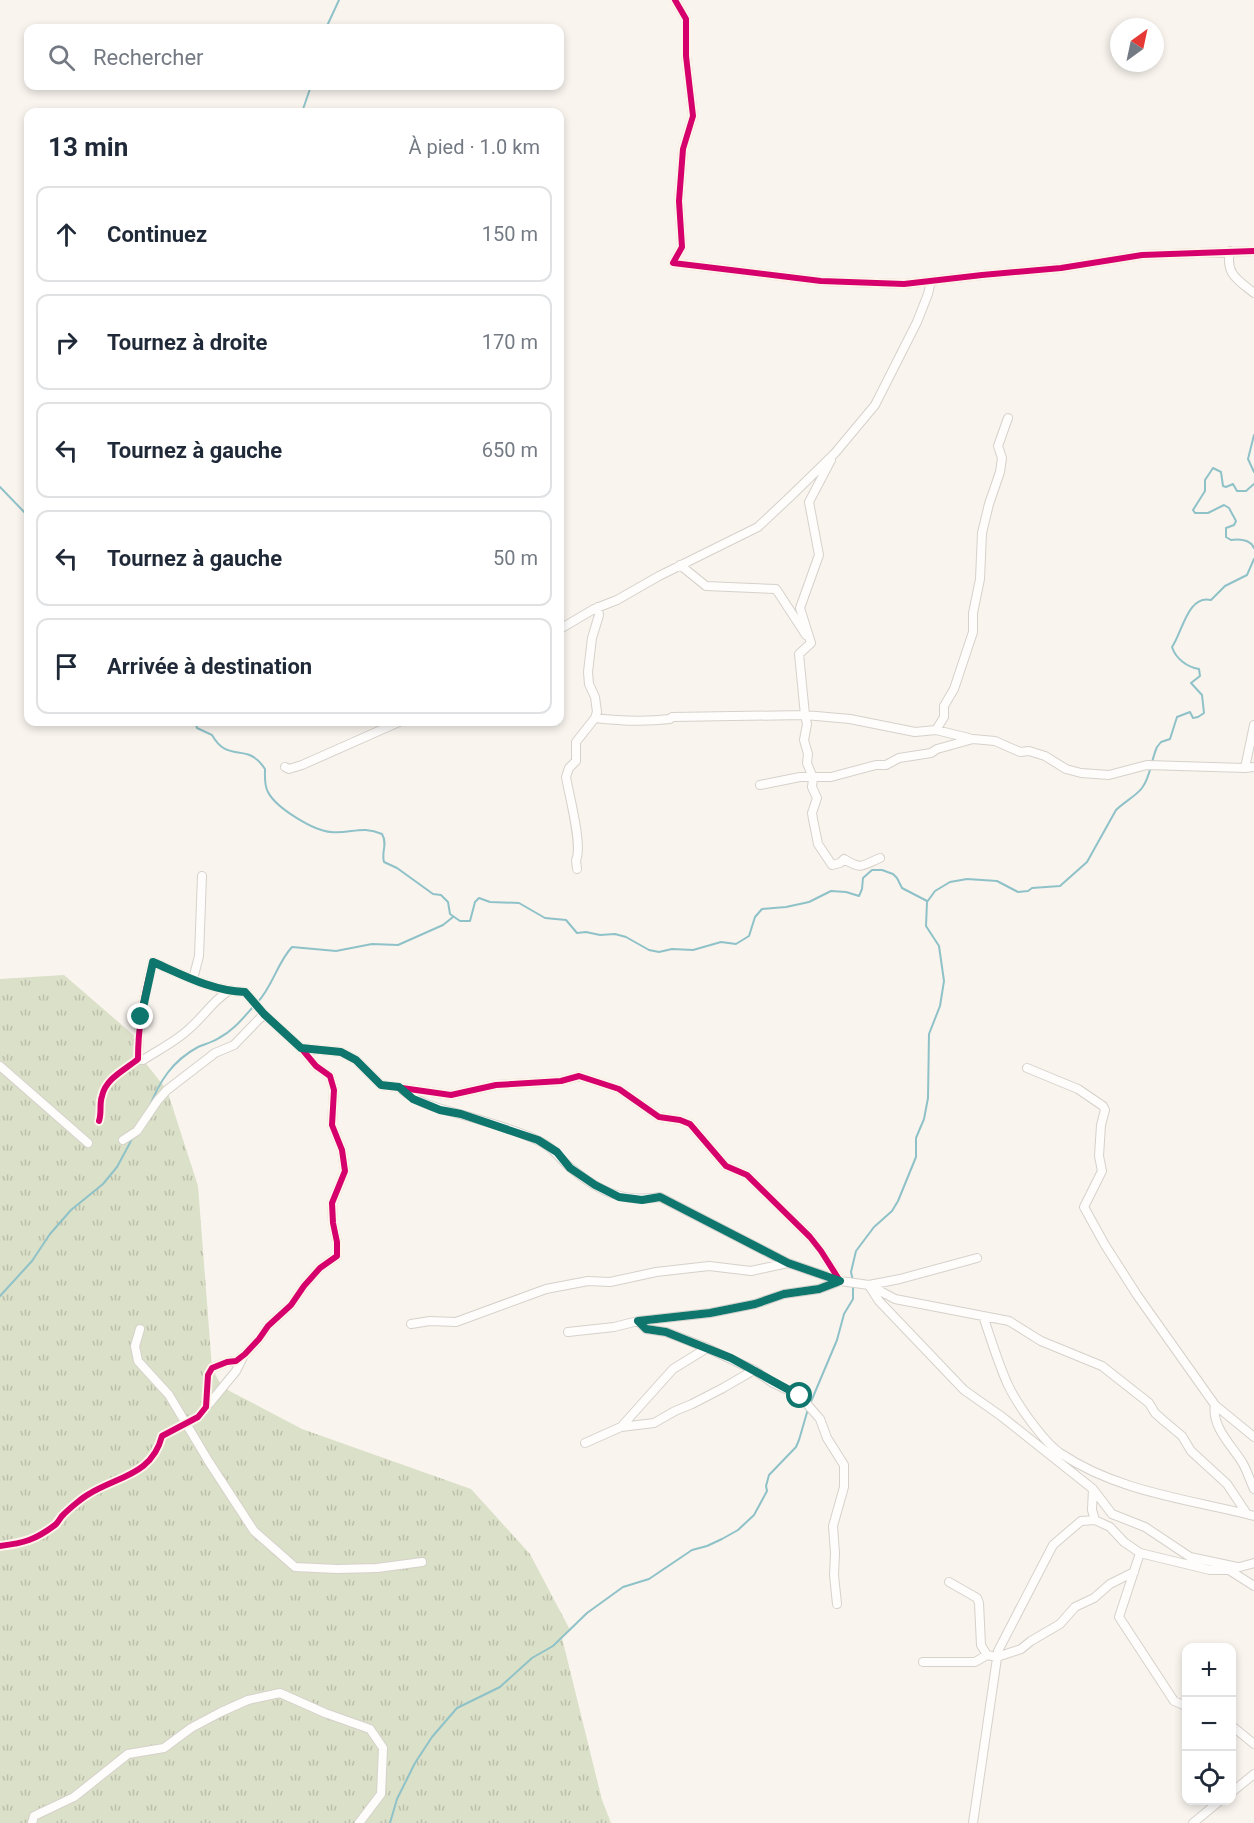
<!DOCTYPE html>
<html lang="fr">
<head>
<meta charset="utf-8">
<style>
  body { margin:0; font-family:Roboto,sans-serif; background:#f6f6f7; color:#1f2937 }
  .controls { position:absolute; right:18px; bottom:18px; display:grid; overflow:hidden; border-radius:12px; box-shadow:0 3px 9px #0003 }
  .controls button { width:54px; height:54px; display:grid; place-items:center; padding:0; border:0; border-bottom:2px solid #e0e1e3; background:#fff; color:#1f2937; font:30px sans-serif }
  .compass { position:absolute; left:1110px; top:18px; width:54px; height:54px; border-radius:50%; background:#fff; box-shadow:0 3px 9px #0003; rotate:33deg }
  .stop { position:absolute; width:18px; height:18px; margin:-14px; border:4px solid #0f766e; border-radius:50%; background:#fff }
  .stop.end { background:#0f766e; border-color:#fff; box-shadow:0 2px 6px #0008 }
  .list { margin:0; padding:0; list-style:none }
  h2 { display:flex; justify-content:space-between; align-items:center; height:78px; margin:0; padding:0 24px; font-size:26px }
  h2 small { font-size:20px; font-weight:400; color:#747a83 }
  .list li { display:grid; grid-template-columns:39px 1fr auto; gap:18px; align-items:center; box-sizing:border-box; height:96px; margin:0 12px 12px; padding:0 12px; border:2px solid #e0e1e3; border-radius:12px }
  .list b { display:block; font-size:22px; white-space:nowrap }
  .list em { font-size:20px; font-style:normal; color:#747a83 }
  .icon { flex:none; width:33px; height:33px; fill:none; stroke:currentColor; stroke-width:2; stroke-linecap:round; stroke-linejoin:round }
  .map { position:relative; flex:none; width:1254px; height:1823px; overflow:hidden }
  .search { position:absolute; background:#fff; box-shadow:0 3px 9px #0003; left:24px; top:24px; width:540px; height:66px; display:flex; align-items:center; gap:15px; box-sizing:border-box; padding:0 21px; border-radius:12px; color:#747a83; font-size:22px }
  .panel { position:absolute; background:#fff; box-shadow:0 3px 9px #0003; left:24px; top:108px; width:540px; height:618px; border-radius:12px }
  .map>svg:first-child { display:block }
</style>
</head>
<body>
<div class="map">
<svg width="1254" height="1823" viewBox="0 0 1254 1823">
  <defs>
    <pattern id="grass-tufts" width="24" height="20" patternUnits="userSpaceOnUse" patternTransform="scale(1.5)"><rect width="24" height="20" fill="#dbe0c8"/><path d="M3 7l-1-3M5 7V3M7 7l1-3M15 17l-1-3M17 17v-4M19 17l1-3" fill="none" stroke="#bbbfab"/></pattern>
  </defs>
  <rect width="100%" height="100%" fill="#f9f4ee"/>
  <path fill="url(#grass-tufts)" d="M64,975L138,1039L143,1060L167,1090L198,1186L212,1368L222,1387L302,1429L471,1489L530,1554L570,1630L562,1638L602,1800L611,1823H0V979Z"/>
  <g fill="none" stroke-linecap="round" stroke-linejoin="round">
    <path stroke="#8fc2c8" stroke-width="2" d="M326,28L339,0
      M302,112L311,86
      M1254,435L1248,459L1254,472
      M1254,484L1246,491H1237L1233,484L1226,487L1223,486L1221,472L1213,468L1205,480V491L1193,510L1195,513H1208L1224,505L1229,508L1236,521L1234,525L1226,528V537L1231,540C1239,539 1250,539 1254,548
      M0,487L28,516
      M195,722L197,728L212,735C229,765 246,740 265,769C265,777 264,785 268,792C276,808 314,831 331,832C351,834 362,825 382,834C388,844 381,852 384,862L397,868L433,894L441,895L448,902L450,914L460,921H470L475,902L479,898L490,902L519,903L545,918L566,920L577,933L586,932L600,935L615,934L626,937L649,950L659,952L672,949L693,950L721,942L736,944L749,936L755,917L762,909L786,907L809,902L831,891L846,892L859,896L862,889L863,878L872,870H882L893,874L897,878L902,888L927,901
      M257,1003C273,986 277,963 292,947L336,951L372,944L398,945L443,925L453,917
      M149,1108C159,1082 172,1061 198,1047C205,1044 213,1042 219,1038C233,1031 243,1018 253,1007
      M0,1296L32,1261L50,1234L71,1210L103,1184L117,1167L132,1139
      M810,1404L837,1340L844,1314L853,1299V1281L851,1272L856,1251L874,1227L892,1211L898,1201L916,1157V1138L924,1119L928,1098L929,1034L940,1006L944,981L939,946L926,926L927,902L935,891L950,882L967,879L997,881L1018,892L1028,891L1032,888L1060,886L1087,862L1116,810C1124,802 1136,796 1142,788C1151,776 1151,760 1157,747L1161,742L1170,739L1177,717L1190,712L1193,718L1198,717L1204,713L1202,695L1191,683L1200,676L1199,669C1187,667 1176,659 1172,647C1182,633 1188,594 1211,600L1225,586L1247,575L1254,559
      M390,1823L397,1799L415,1763L432,1737L457,1708L500,1687L532,1658L553,1646L587,1613L623,1587L649,1579L692,1550L707,1546L722,1539L738,1530L754,1515L767,1491L766,1486L769,1475L796,1447L799,1440L808,1409"/>
    <g stroke="#d6d1ca" stroke-width="10">
      <path id="minor" d="M675,0L686,19V56L693,116L683,149L679,201L682,247L673,263L821,281L904,284L982,275L1061,268L1142,255L1254,251
        M1230,251C1225,274 1238,280 1254,293
        M831,460L809,502L819,555L800,608L811,643L799,654L805,715L850,719L915,732L936,730L969,738
        M680,565L706,586L776,589L806,635
        M560,629L594,609L617,600L659,576L758,527L792,495L835,453L875,405L917,322L928,294L931,281
        M595,718C620,721 645,722 670,719L672,717L805,715L807,724L804,740L808,754L807,763L813,778L812,787L817,798L812,813L813,819L818,844L832,865L840,863L844,859C862,870 861,866 880,858
        M1254,725L1245,768L1254,767
        M936,730L944,717V706L954,689L973,632V613L980,579L982,533L989,504L1000,472L1002,458L998,446L1008,418
        M285,767L289,769L302,765L399,722
        M760,785L800,777H831L876,765H886L899,758L931,753L937,749L973,739L995,741L1020,752L1029,751L1045,756L1066,769L1081,773L1109,775L1147,765L1245,768
        M577,869L576,860C583,846 569,795 566,777L569,768L576,761V742L595,718L597,712L595,697L589,684L588,672L592,638L599,615L598,607
        M193,979L199,956L202,876
        M301,1048L341,1052L356,1060L381,1085L451,1095L496,1085L561,1081L579,1076L619,1089L659,1117L680,1120L690,1124L726,1166L747,1175L810,1237L821,1251L840,1281
        M138,1059L143,1060C158,1050 177,1041 190,1028C204,1016 212,1002 227,992
        M0,1066L88,1143
        M1027,1068L1078,1089L1103,1106L1105,1110L1101,1125L1099,1156L1102,1171L1084,1207L1105,1245L1137,1295L1215,1405L1254,1437
        M400,1088C421,1105 438,1108 463,1115C487,1122 514,1129 537,1140C555,1148 558,1158 572,1169C600,1192 624,1203 660,1197L788,1263L840,1281L869,1285L900,1279L977,1258
        M123,1140L137,1131L158,1100L167,1090L215,1053L234,1045L264,1014
        M869,1285L895,1299L1009,1321L1041,1341L1102,1366L1149,1403L1155,1413L1164,1421L1182,1436L1191,1451L1227,1484L1247,1514
        M870,1287L879,1301L964,1390L1001,1416L1093,1489L1092,1510L1095,1520
        M983,1316C991,1339 998,1363 1008,1385C1017,1404 1043,1441 1060,1453C1118,1492 1188,1499 1254,1516
        M638,1321L646,1329L666,1332L707,1348L754,1370L773,1383L800,1396L820,1419L827,1438L844,1465V1487L833,1526L835,1553L834,1575L837,1604
        M411,1324L430,1321L456,1322L546,1289L588,1281L610,1282L656,1272L709,1266L751,1271L788,1263
        M140,1329L135,1346L138,1361L169,1395L209,1462L254,1531L295,1567L337,1569L377,1568L422,1562
        M568,1332L614,1327L638,1321L710,1313L755,1304L784,1294L819,1289L840,1281
        M209,1404L236,1371L244,1355
        M1215,1405C1211,1426 1232,1446 1242,1462C1247,1470 1250,1481 1254,1489
        M621,1427L654,1423L675,1411L692,1404L723,1388L754,1370
        M585,1443L621,1427L673,1369L707,1348
        M1093,1489L1112,1514L1145,1527L1190,1557L1237,1567
        M0,1546C24,1543 35,1540 55,1525C59,1522 60,1517 64,1514C69,1509 83,1497 89,1494C118,1476 152,1475 162,1436L198,1417L206,1407L208,1375L212,1368L227,1362L236,1361L245,1354L259,1339L268,1326L291,1305L304,1286L320,1268L337,1256V1242L333,1223L332,1203L345,1171L342,1150L332,1125L334,1090L330,1076L316,1066L301,1048L264,1014L245,992C212,991 183,975 153,962C144,993 138,1026 138,1059C125,1070 106,1078 102,1096C99,1105 102,1112 99,1121
        M1140,1553L1119,1617L1174,1701L1186,1706
        M1229,1570L1254,1586
        M949,1582L977,1598L979,1603L981,1645L987,1655L997,1657L1021,1649L1031,1641L1060,1624L1075,1607L1094,1598L1110,1584L1134,1572
        M923,1662H975L987,1655
        M1232,1726L1254,1744
        M1232,1792L1254,1774
        M32,1823L34,1816L74,1797L128,1754L164,1748L191,1728L221,1712L248,1700L280,1693L325,1713L370,1729L383,1748L381,1794L359,1823
        M973,1823L998,1651L1053,1545L1081,1521L1095,1520L1110,1527L1124,1542L1140,1553L1210,1570H1229L1254,1563
        M1193,1823L1221,1800"/>
    </g>
    <use href="#minor" stroke="#fefdfc" stroke-width="8"/>
    <g stroke="#fdf5ea" stroke-width="10">
      <path id="cycleway" d="M675,0L686,19V56L693,116L683,149L679,201L682,247L673,263L821,281L904,284L982,275L1061,268L1142,255L1254,251
        M301,1048L341,1052L356,1060L381,1085L451,1095L496,1085L561,1081L579,1076L619,1089L659,1117L680,1120L690,1124L726,1166L747,1175L810,1237L821,1251L840,1281
        M0,1546C24,1543 35,1540 55,1525C59,1522 60,1517 64,1514C69,1509 83,1497 89,1494C118,1476 152,1475 162,1436L198,1417L206,1407L208,1375L212,1368L227,1362L236,1361L245,1354L259,1339L268,1326L291,1305L304,1286L320,1268L337,1256V1242L333,1223L332,1203L345,1171L342,1150L332,1125L334,1090L330,1076L316,1066L301,1048L264,1014L245,992C212,991 183,975 153,962C144,993 138,1026 138,1059C125,1070 106,1078 102,1096C99,1105 102,1112 99,1121"/>
    </g>
    <use href="#cycleway" stroke="#d6006c" stroke-width="6"/>
  </g>
  <g fill="none" stroke-linecap="round" stroke-linejoin="round">
    <path stroke="#0f766e" stroke-width="8" d="M141,1017L153,962C183,975 212,991 245,992L264,1014L301,1048L341,1052L356,1060L381,1085L399,1087L413,1099L440,1110L461,1114L538,1140L557,1152L570,1168L595,1185L619,1197L642,1200L660,1197L788,1263L840,1281L819,1289L784,1294L755,1304L710,1313L638,1321L646,1329L666,1332L731,1358L800,1396"/>
  </g>
</svg>
<div class="controls">
<button>+</button>
<button>−</button>
<button><svg class="icon" aria-label="locate" viewBox="0 0 24 24"><circle cx="12" cy="12" r="6"/><path d="M12 2v4M12 18v4M2 12h4M18 12h4"/></svg></button>
</div>
<svg class="compass" viewBox="-18 -18 36 36"><path d="M0-13l5 13h-10z" fill="#e53935"/><path d="M0 13l5-13h-10z" fill="#747a83"/></svg>
<div class="stop" style="left:800px;top:1396px"></div>
<div class="stop end" style="left:141px;top:1017px"></div>
<div class="search"><svg class="icon" aria-label="search" viewBox="0 0 24 24"><circle cx="10" cy="10" r="6"/><path d="M15 15l6 6"/></svg>Rechercher</div>
<section class="panel">
<h2>13 min<small>À pied · 1.0 km</small></h2>
<ul class="list">
<li><svg class="icon" aria-label="ahead" viewBox="0 0 24 24"><path d="M12 20V5M6 11l6-6 6 6"/></svg><div><b>Continuez</b></div><em>150 m</em></li>
<li><svg class="icon" aria-label="right" viewBox="0 0 24 24"><path d="M7 20v-9h11M14 6l5 5-5 5"/></svg><div><b>Tournez à droite</b></div><em>170 m</em></li>
<li><svg class="icon" aria-label="left" viewBox="0 0 24 24"><path d="M17 20v-9H6M10 6l-5 5 5 5"/></svg><div><b>Tournez à gauche</b></div><em>650 m</em></li>
<li><svg class="icon" aria-label="left" viewBox="0 0 24 24"><path d="M17 20v-9H6M10 6l-5 5 5 5"/></svg><div><b>Tournez à gauche</b></div><em>50 m</em></li>
<li><svg class="icon" aria-label="arrive" viewBox="0 0 24 24"><path d="M6 21V4h12l-3 4 3 4H6"/></svg><div><b>Arrivée à destination</b></div></li>
</ul>
</section>
</div>
</body>
</html>
